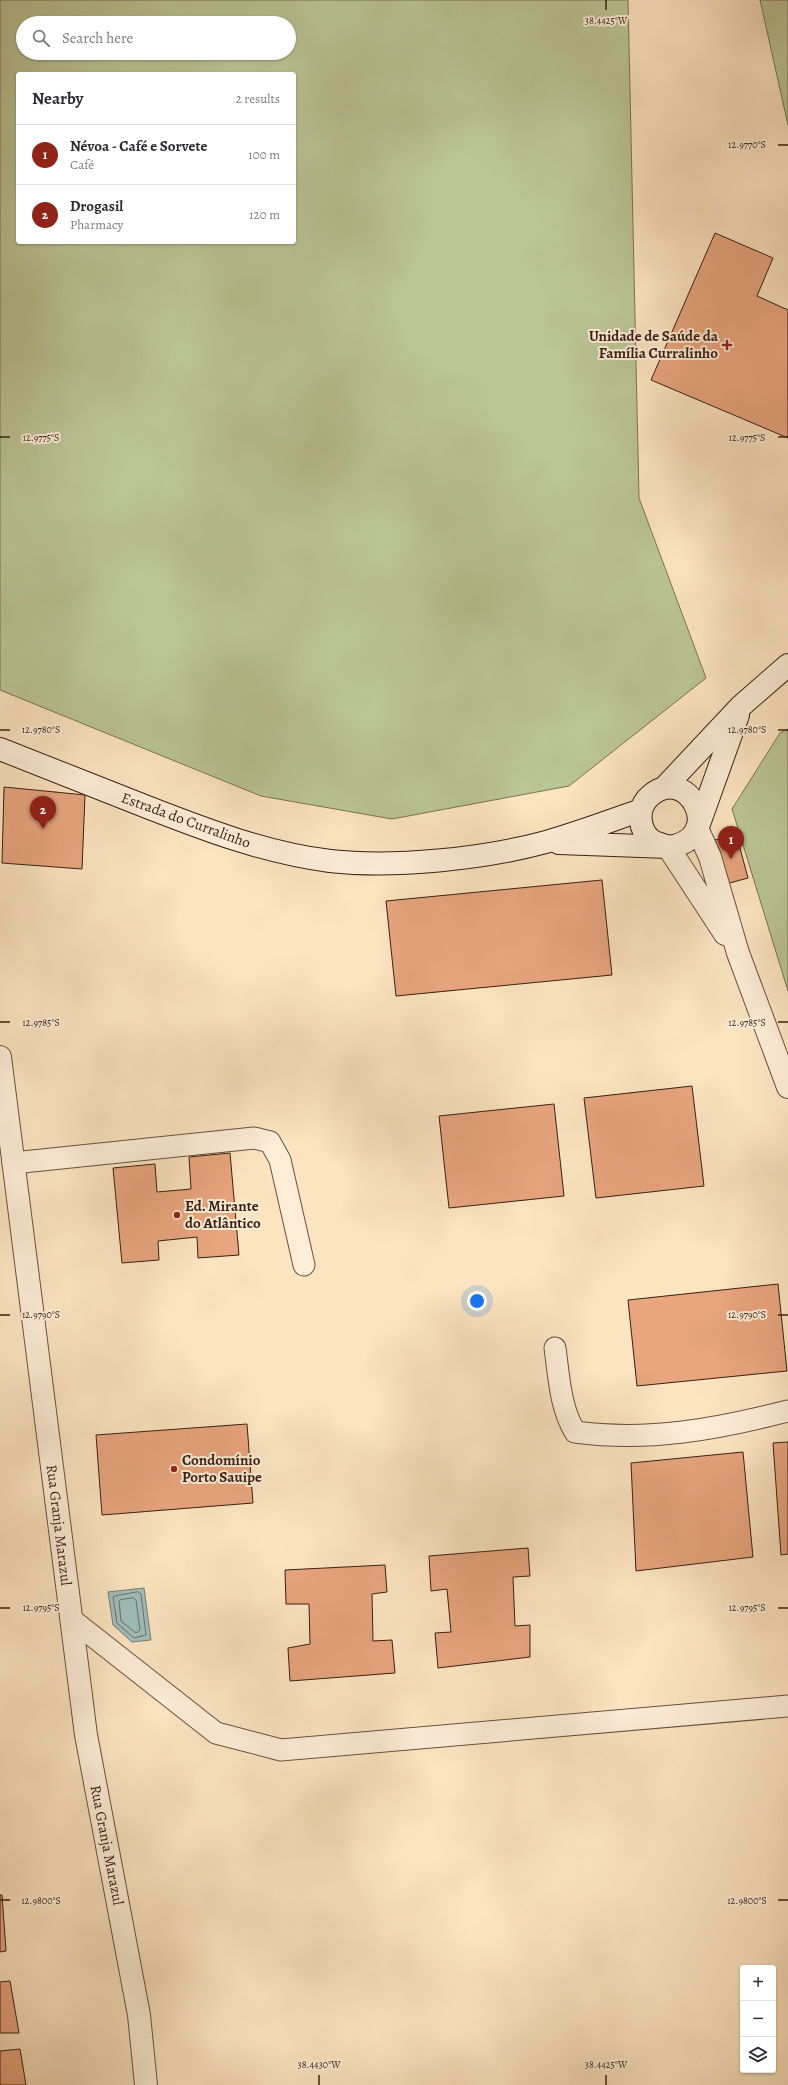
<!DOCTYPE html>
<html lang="en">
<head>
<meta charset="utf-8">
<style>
  body { margin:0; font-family:Alegreya,serif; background:#f7f7f7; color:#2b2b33 }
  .controls { position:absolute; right:12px; bottom:12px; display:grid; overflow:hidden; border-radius:4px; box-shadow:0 1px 3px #0004 }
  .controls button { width:36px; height:36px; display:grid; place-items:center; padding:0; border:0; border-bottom:1px solid #e1e1e2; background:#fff; color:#2b2b33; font:20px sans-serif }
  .you { position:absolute; left:477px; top:1301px; width:14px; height:14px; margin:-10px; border:3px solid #fff; border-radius:50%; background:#1a73e8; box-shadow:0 0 0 6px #1a73e833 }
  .badge { display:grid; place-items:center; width:26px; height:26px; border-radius:50%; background:#8f2418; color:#fff; font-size:13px; font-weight:700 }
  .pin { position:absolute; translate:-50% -33px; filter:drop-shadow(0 1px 2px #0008) }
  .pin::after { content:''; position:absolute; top:21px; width:14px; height:12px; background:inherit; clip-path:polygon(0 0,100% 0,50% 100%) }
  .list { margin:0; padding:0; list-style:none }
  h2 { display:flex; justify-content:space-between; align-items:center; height:52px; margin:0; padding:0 16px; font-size:17px }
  h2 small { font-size:13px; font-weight:400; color:#7c7c81 }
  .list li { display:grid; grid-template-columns:26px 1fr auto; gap:12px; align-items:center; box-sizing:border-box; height:60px; padding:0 16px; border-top:1px solid #e1e1e2 }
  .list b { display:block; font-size:15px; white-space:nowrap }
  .list p { margin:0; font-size:13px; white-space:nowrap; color:#7c7c81 }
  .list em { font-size:13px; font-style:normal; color:#7c7c81 }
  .icon { flex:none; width:22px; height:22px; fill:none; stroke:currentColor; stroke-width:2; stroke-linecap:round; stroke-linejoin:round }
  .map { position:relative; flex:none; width:788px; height:2085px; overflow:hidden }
  .search { position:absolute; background:#fff; box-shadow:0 1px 3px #0004; left:16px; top:16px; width:280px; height:44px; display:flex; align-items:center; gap:10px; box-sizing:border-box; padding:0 14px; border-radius:22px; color:#7c7c81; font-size:15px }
  .panel { position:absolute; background:#fff; box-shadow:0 1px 3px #0004; left:16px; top:72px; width:280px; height:172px; border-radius:4px }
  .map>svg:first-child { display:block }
</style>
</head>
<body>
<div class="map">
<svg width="788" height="2085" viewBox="0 0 788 2085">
  <rect width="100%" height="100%" fill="#fce4c1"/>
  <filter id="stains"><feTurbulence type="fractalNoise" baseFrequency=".005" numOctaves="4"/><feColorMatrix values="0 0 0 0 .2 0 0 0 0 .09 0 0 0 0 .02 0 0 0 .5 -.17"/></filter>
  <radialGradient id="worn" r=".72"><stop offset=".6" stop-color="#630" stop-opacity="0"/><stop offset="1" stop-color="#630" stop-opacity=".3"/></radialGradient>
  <path fill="#bbc596" stroke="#7a7254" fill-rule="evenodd" d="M0,0H628L639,498L706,678L569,786L392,819L261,796L0,690ZM23,23H289V53H23ZM18,74H294V242H18Z
    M760,0H788V125Z
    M788,729V991L732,809L780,733Z"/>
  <path fill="#a1bdbb" stroke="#777e78" d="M144,1588L151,1640L132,1642L113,1625L108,1592Z"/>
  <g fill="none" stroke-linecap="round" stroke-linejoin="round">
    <path stroke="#6c6e67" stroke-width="1" d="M138,1592L141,1594L146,1635L134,1638L117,1623L113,1597L115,1596Z
      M134,1598L136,1600L140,1630L136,1633L121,1621L119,1602L120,1600Z"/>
  </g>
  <path fill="#e8a57e" stroke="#381f13" d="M715,233L773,258L757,296L788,310V438L651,380Z
    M4,787L85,795L82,869L2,863Z
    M737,837L748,878L726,884L713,840Z
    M602,880L612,975L396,996L386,901Z
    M692,1086L704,1186L596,1198L584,1098Z
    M554,1104L564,1196L449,1208L439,1116Z
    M230,1153L239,1255L198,1258L197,1237L158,1241L159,1260L122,1263L113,1168L155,1164L157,1192L191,1189L189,1157Z
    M778,1284L787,1371L637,1386L628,1300Z
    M247,1424L253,1503L102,1515L96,1435Z
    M788,1442V1554L781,1555L773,1443Z
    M743,1452L753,1557L636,1571L631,1463Z
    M528,1548L530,1576L513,1577L515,1626L530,1625V1657L438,1668L435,1633L451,1632L447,1589L431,1591L429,1556Z
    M385,1565L387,1592L372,1594L373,1641L392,1640L395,1673L290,1681L288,1648L310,1644L309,1604H286L285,1570Z
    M0,1895H2L6,1951L0,1952Z
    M10,1981L19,2033H0V1982Z
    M20,2049L26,2085H0V2051Z"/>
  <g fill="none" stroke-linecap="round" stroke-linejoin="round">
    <g stroke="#69503e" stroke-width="23">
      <path id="lane" d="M13,1163L254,1138L270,1142L280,1160L304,1265
        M555,1348C559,1377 560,1407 575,1432C649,1442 717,1429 788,1411
        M71,1619L216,1733L281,1750L788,1706"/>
    </g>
    <g stroke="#69503e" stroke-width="24">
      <path id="street" d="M697,828L710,857L738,953L788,1087
        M668,847L725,934
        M0,1057L86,1735L139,2015L146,2085"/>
    </g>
    <g stroke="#381f13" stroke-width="24">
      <path id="secondary" d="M0,749C49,768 98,788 147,807C206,830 266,853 330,861C394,868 483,859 546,842C578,833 610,821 641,810
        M664,788L741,706L788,665
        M699,824L738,715
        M559,843L668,847C730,839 685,758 647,799C637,811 639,830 651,840C655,843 661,844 666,846"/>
    </g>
    <use href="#lane" stroke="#fdedd7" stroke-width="21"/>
    <use href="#street" stroke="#fdedd7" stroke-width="22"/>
    <use href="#secondary" stroke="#fdedd7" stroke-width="22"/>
  </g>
  <path fill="none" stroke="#381f13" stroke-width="1.5" d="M606,0V10M778,145H788M0,437H10M778,437H788M0,730H10M778,730H788M0,1022H10M778,1022H788M0,1315H10M778,1315H788M0,1608H10M778,1608H788M0,1900H10M778,1900H788M319,2075V2085M606,2075V2085"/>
  <g fill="#8f2418" stroke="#fdedd7" stroke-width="1.5">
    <path d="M725 339h4v4h4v4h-4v4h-4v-4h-4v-4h4z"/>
    <circle cx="177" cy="1215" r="4"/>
    <circle cx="174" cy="1469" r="4"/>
  </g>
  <g text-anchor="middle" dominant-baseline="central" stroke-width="4" stroke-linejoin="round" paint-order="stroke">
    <g font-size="15" font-weight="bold" fill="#381f13" stroke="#fdedd7" text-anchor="start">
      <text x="718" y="336" text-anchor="end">Unidade de Saúde da<tspan x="718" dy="17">Família Curralinho</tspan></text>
      <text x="185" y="1206">Ed. Mirante<tspan x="185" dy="17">do Atlântico</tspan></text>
      <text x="182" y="1460">Condomínio<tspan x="182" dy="17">Porto Sauipe</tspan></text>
    </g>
    <g font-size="15" fill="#381f13" stroke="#fdedd7">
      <text transform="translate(186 820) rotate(20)">Estrada do Curralinho</text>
      <text transform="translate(59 1525) rotate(83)">Rua Granja Marazul</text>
      <text transform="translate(107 1845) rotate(79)">Rua Granja Marazul</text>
    </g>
  </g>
  <g font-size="10" text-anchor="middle" fill="#381f13" stroke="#fdedd7" stroke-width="4" stroke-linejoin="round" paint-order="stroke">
    <text x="606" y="24">38.4425°W</text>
    <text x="747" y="148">12.9770°S</text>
    <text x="41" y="441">12.9775°S</text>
    <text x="747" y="441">12.9775°S</text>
    <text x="41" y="733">12.9780°S</text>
    <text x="747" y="733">12.9780°S</text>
    <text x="41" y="1026">12.9785°S</text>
    <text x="747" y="1026">12.9785°S</text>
    <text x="41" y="1318">12.9790°S</text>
    <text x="747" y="1318">12.9790°S</text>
    <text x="41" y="1611">12.9795°S</text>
    <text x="747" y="1611">12.9795°S</text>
    <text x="41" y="1904">12.9800°S</text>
    <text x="747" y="1904">12.9800°S</text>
    <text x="319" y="2068">38.4430°W</text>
    <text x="606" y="2068">38.4425°W</text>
  </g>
  <rect width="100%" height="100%" filter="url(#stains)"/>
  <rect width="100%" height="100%" fill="url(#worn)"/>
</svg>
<div class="controls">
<button>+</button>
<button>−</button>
<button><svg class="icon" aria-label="layers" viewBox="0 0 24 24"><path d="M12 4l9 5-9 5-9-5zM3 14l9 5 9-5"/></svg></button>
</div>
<div class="you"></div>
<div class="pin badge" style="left:731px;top:859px">1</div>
<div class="pin badge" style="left:43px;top:829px">2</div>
<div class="search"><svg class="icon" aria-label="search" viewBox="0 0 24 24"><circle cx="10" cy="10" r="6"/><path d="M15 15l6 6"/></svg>Search here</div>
<section class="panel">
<h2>Nearby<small>2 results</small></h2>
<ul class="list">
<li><span class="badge">1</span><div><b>Névoa - Café e Sorvete</b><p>Café</p></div><em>100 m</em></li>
<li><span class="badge">2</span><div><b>Drogasil</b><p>Pharmacy</p></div><em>120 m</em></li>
</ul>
</section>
</div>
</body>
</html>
